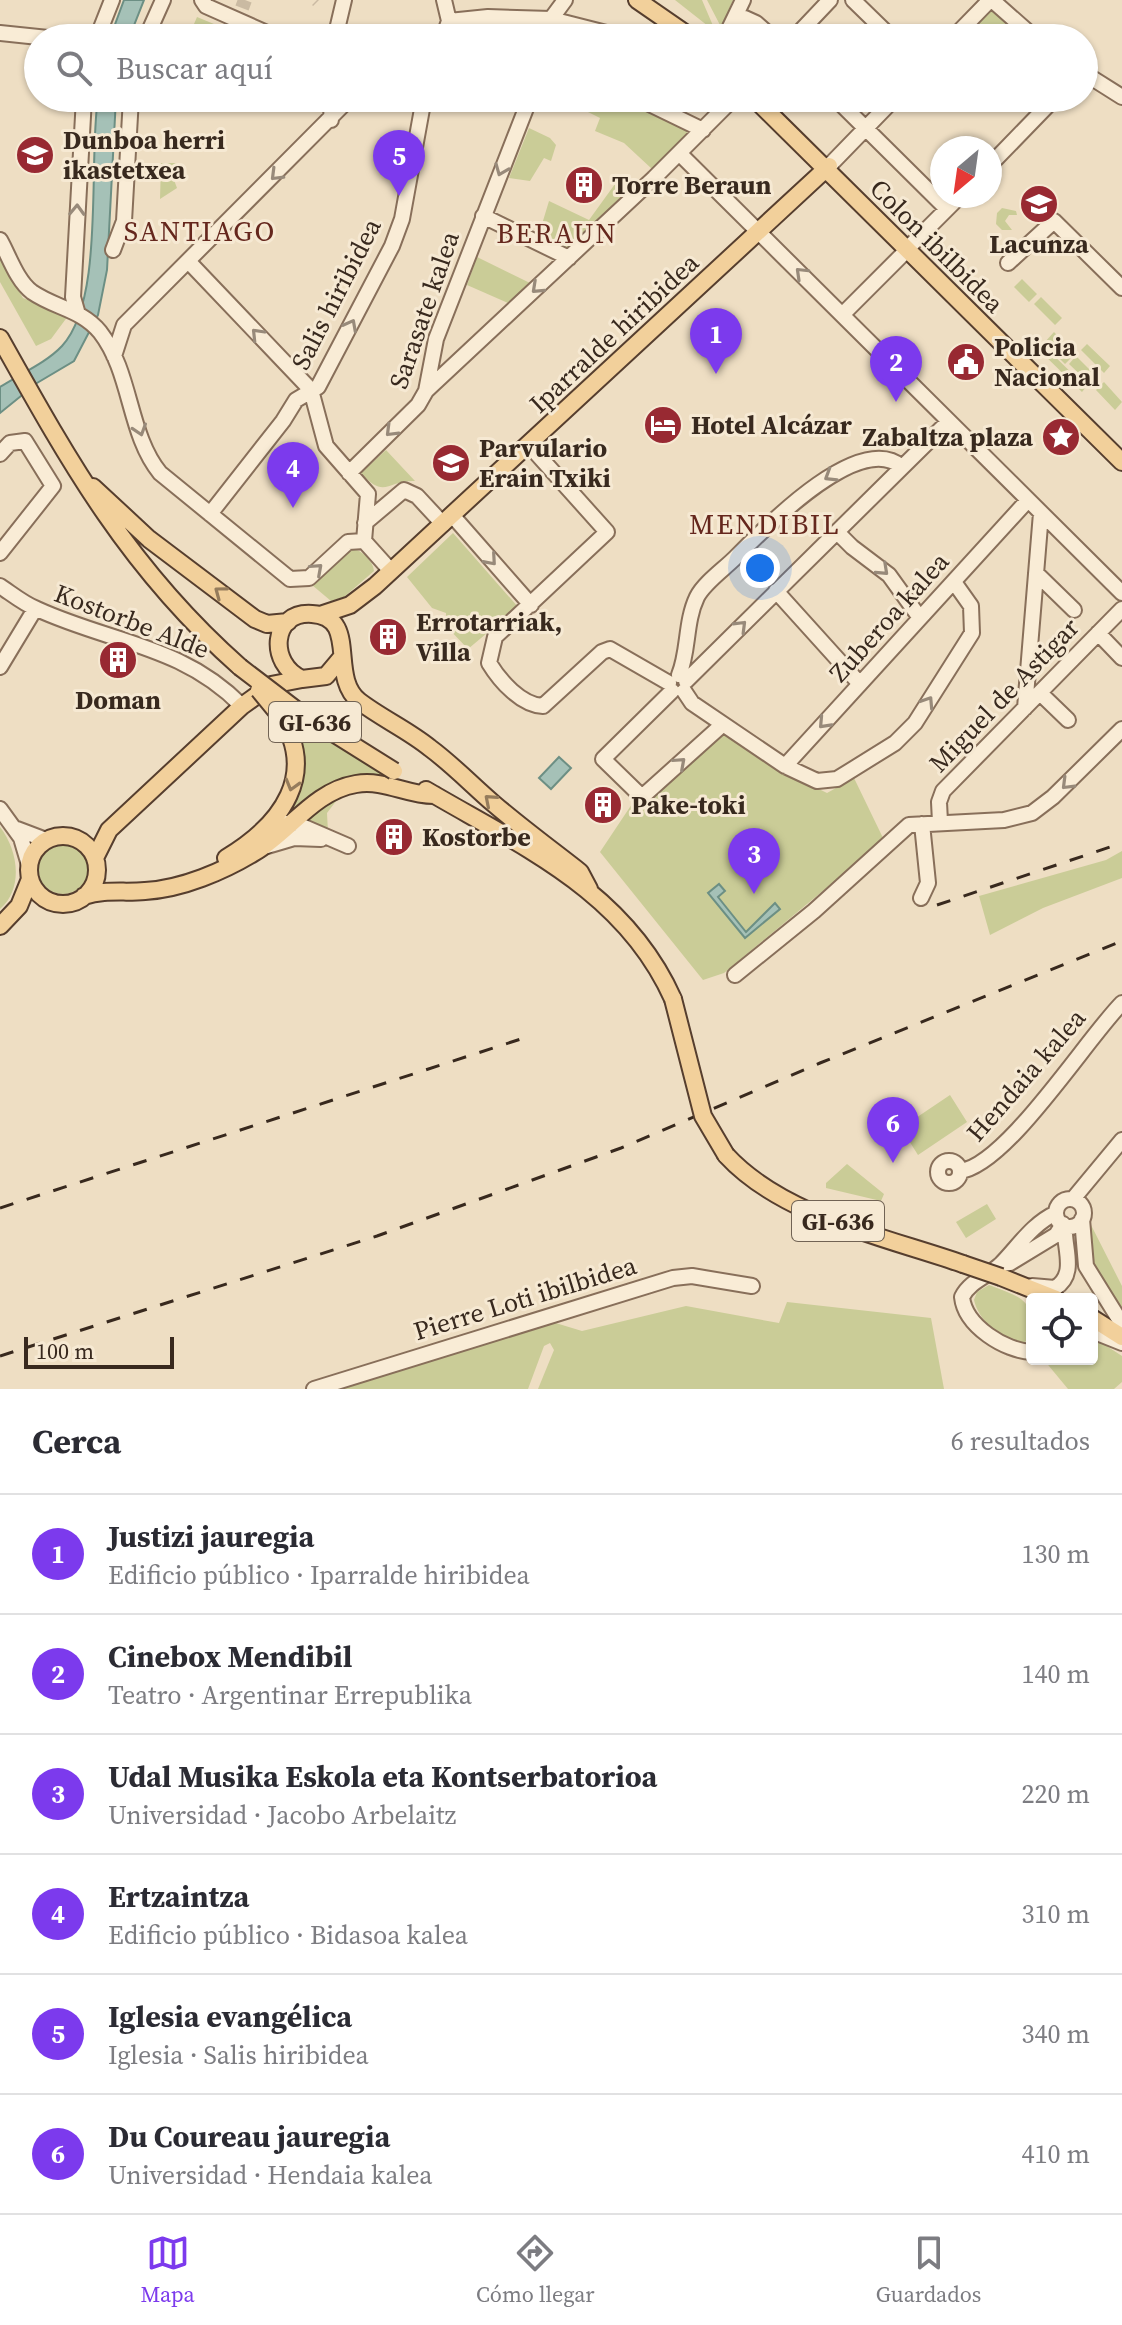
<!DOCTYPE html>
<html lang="es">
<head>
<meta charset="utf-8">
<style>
  body { margin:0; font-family:"Source Serif 4",serif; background:#f2f2f3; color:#2b2b33 }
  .controls { position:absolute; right:24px; bottom:24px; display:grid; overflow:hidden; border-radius:8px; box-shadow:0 2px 6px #0004 }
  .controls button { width:72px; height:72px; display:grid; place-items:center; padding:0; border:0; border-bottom:2px solid #e1e1e2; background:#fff; color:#2b2b33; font:40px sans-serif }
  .compass { position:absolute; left:930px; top:136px; width:72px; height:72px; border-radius:50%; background:#fff; box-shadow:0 2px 6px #0004; rotate:209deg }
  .scale { position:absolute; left:24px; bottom:20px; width:150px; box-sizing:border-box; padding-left:8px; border:4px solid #38291e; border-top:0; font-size:22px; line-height:28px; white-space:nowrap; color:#38291e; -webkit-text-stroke:6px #f6e9d3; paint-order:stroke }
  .you { position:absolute; left:760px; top:568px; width:28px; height:28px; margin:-20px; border:6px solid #fff; border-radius:50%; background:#1a73e8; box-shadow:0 0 0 12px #1a73e833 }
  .badge { display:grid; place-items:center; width:52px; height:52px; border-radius:50%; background:#7c3aed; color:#fff; font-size:26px; font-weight:700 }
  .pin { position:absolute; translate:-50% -66px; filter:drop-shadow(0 2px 4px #0008) }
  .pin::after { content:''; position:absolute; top:42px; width:28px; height:24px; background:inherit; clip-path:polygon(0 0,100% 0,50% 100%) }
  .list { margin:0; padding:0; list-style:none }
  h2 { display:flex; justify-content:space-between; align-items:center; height:104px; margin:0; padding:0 32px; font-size:34px }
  h2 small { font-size:26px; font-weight:400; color:#7c7c81 }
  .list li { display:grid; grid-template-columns:52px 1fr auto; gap:24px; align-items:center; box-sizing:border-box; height:120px; padding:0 32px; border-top:2px solid #e1e1e2 }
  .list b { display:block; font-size:30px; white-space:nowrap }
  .list p { margin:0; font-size:26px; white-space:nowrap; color:#7c7c81 }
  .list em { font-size:26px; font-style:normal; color:#7c7c81 }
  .icon { flex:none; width:44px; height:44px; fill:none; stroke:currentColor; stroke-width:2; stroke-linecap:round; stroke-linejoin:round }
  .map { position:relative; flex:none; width:1122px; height:1389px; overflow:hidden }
  .search { position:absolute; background:#fff; box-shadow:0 2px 6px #0004; left:24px; right:24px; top:24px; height:88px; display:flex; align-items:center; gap:20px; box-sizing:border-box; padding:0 28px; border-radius:44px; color:#7c7c81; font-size:30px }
  .sheet { height:824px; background:#fff }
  nav { display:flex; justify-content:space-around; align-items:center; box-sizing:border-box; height:112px; border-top:2px solid #e1e1e2; background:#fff; font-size:22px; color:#7c7c81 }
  nav a { display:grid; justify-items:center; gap:4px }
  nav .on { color:#7c3aed }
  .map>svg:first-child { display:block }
</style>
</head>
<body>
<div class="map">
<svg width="1122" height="1389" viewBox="0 0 1122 1389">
  <rect width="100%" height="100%" fill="#eedec3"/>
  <path fill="#cacc97" d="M675,0H702L714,28L708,26Z
    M707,0H733L722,25H720Z
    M989,12H999L1015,27L1005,38L992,26L981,38H964Z
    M197,17L226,29L227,38H188Z
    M197,98L229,99L137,105L134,102Z
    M560,98H626L691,129L652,169L624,143L595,131L600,118Z
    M529,128L550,138L556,145L551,161L544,158L530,181L509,178Z
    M161,163H177L174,180L177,188L160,199Z
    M615,184L630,195L569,254L544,241L539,234L549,201L589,220Z
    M1002,208L1016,211L1017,215H1009L1005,221L1012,230H1002L996,224L997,213Z
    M0,256L23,298L68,316L51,339L36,346L0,282Z
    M477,257L530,283L508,303L467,285Z
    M1022,279L1037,294L1029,302L1014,287Z
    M1041,297L1062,318L1055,325L1034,304Z
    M1054,332L1075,354L1065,364L1044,343Z
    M1087,344L1110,366L1104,373L1081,350Z
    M1043,345L1086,387L1082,392L1038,349Z
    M1076,356L1098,378L1091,385L1069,364Z
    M1104,382L1122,402L1115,410L1096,390Z
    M386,450L415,481C387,480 385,500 361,473Z
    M453,533L518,607L468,649L446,626V613L432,608L407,577Z
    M352,548C362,551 373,560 374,571L344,597L331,601L312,585Z
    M282,711L393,780L306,806L276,823C314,782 298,757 282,711Z
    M719,730L762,761L827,793L854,778L884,840L724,973L703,980L600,852L636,798Z
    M343,792L327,813L328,832L299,821Z
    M0,827C18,850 24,888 0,909Z
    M38 869a25 25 0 1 1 50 0a25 25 0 1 1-50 0Z
    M1122,851V878L1043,908L990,935L979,896L1106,860Z
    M950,1095L967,1122L918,1155L901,1128Z
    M847,1164L884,1194L881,1201L826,1188V1183Z
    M987,1204L996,1219L966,1238L956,1222Z
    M1091,1225L1122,1286V1312L1091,1261L1088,1226Z
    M989,1285C1024,1299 1032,1297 1032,1337L1023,1343C1001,1338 979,1322 974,1300L977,1292Z
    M787,1302L931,1318L944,1389H538L554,1350L550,1343L544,1346L528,1389H334L549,1321L582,1331L686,1306L779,1323Z
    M1092,1342L1102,1343L1122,1356V1382L1114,1389H1068L1044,1360L1092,1359Z"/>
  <path fill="#a5c1b7" stroke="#6c8f84" stroke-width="2" d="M124,0H144L129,38H110Z
    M98,98H116L107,270L98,315L74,361L37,383L0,413V387C20,374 46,363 62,346C105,300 88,162 98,98Z
    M559,757L571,768L551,789L539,778Z
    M719,884L725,891L718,897L746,932L775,903L780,909L745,938L708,893Z"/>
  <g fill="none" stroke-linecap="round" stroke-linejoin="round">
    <path stroke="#cabaa2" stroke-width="14" stroke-dasharray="14 7" stroke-linecap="butt" d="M317,0L318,1
      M242,8L245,0"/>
    <g stroke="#886f5a" stroke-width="18">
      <path id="minor" d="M202,0L206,6L278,38
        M853,0L892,38
        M992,0L1035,38
        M449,21L488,17L551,19L626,38
        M730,27L743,0
        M0,33L48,38
        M97,38L112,0
        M146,38L163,0
        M335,38L344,0
        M443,38L449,21L444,0
        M548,38L551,19L565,0
        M718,38L745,18L756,23L773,38
        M794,38L830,0
        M953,38L990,0
        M1084,73L1122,97
        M637,98L703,130
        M835,98L947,209
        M331,120L332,98
        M679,153L1122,593
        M990,165L1055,98
        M829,166L895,98
        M483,216L569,258
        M0,240C9,256 17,281 32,292C55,308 81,309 100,332C132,373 128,434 160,473L290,579L309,578L348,542L364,541
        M910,246L960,196
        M113,250L124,221L131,98
        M189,262L311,390L326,446L368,494
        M1008,263L1054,221L1122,288
        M77,311L73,297L84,98
        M843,314L907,250
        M114,356L124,325L350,98
        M426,391L654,178L734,98
        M529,445L607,532L495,637L489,663C500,681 521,705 543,706L602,652L610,649L669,683
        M0,454L10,443L25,441L53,486L0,553
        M349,473L418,405L426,391L436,339L530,98
        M368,494L364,541L391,571
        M210,514L283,421L296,400L318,387L392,246L402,219L424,98
        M452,515L531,605
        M365,523L404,490L417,496L443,524
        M837,532L852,547L889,575L920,618
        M1036,573L1074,610
        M0,586C12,594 24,604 37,609C111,643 182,645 242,706
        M776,591L860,684
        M1098,633L1122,658
        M0,667L35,609
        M679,675C689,651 685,622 697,597C704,583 724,569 735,558C764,529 859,430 902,467
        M686,681L948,422
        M672,691L603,759L642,797L722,725
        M684,691L692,703L785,766L817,781L837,779L895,743L915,723L972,633L971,606L954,582
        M1040,693L1068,720
        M1025,708L1041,513
        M785,766L1028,500
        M0,809L21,838L29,865
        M940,822L939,802L943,791L1122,609
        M285,823L297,824L348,846
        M17,829L46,840
        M267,846L294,838L321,839
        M921,898L928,883L922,824
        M735,975L814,911L909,825L1004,820L1032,813L1053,797L1122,729
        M938 1172a11 11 0 1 1 22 0a11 11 0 1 1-22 0Z
        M960,1171C1006,1166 1087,1038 1122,1003
        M1073,1199L1122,1140
        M1056 1213a14 14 0 1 1 28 0a14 14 0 1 1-28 0Z
        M1082,1219L1086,1266L1122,1324
        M1001,1264L1010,1263L1056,1235L1063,1224
        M1032,1286L1055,1288C1078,1274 1063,1247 1065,1226
        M1092,1331L1122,1343
        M1032,1352C1005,1351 965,1326 962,1297C970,1281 988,1276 1000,1265C1018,1247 1032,1224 1056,1213
        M314,1389L673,1278L692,1276L752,1286"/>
    </g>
    <g stroke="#563e2e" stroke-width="20">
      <path id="major" d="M637,0L692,38
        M754,98L1122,462
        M0,338C71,465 129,569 240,667
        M93,487L149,539L255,619L267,624L288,622
        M320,615L350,605L375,586L829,166
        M342,657L326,676L302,679C268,664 271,611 312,614C360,617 328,676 359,701C381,718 408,730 430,748C453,765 473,786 494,804C522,828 552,850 580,872L589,889
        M426,790C523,847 625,891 673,999
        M29 870a34 34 0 1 1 68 0a34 34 0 1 1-68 0Z
        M95,858L109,830L242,706L271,685L302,679
        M226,858C281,825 321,773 277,712
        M84,896C105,889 124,893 145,891C182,889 224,871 255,852C290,831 314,791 356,784C385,779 408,796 435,795
        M0,926L19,906L30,879
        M726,1155C783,1217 886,1237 963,1264
        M1001,1277L1056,1299
        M1092,1318L1122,1337"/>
    </g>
    <use href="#minor" stroke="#f9ecd6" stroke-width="14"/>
    <use href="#major" stroke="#f2d09b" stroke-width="16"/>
    <path stroke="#38291e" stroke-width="3" stroke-dasharray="14 14" stroke-linecap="butt" d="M937,905L1122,843
      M0,1208L524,1038
      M0,1356L377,1236L621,1148L820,1063L1122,941"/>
    <g stroke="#563e2e" stroke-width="20" stroke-linecap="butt">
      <path id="major-bridge" d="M240,667L295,709L394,771
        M259,690L277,712
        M673,999L703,1116L726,1155
        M963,1264L1001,1277"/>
    </g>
    <use href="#major-bridge" stroke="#f2d09b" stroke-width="16"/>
  </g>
  <defs><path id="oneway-chevron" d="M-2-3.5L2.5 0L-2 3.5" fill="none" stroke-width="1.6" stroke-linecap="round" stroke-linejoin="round" transform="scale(2)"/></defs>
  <g stroke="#988a7a">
    <use href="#oneway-chevron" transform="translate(501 170) rotate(112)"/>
    <use href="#oneway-chevron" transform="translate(276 175) rotate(135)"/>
    <use href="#oneway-chevron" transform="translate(77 210) rotate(-88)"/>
    <use href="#oneway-chevron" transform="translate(801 273) rotate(-136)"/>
    <use href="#oneway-chevron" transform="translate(537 288) rotate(137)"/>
    <use href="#oneway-chevron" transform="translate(351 325) rotate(-62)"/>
    <use href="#oneway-chevron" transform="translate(257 334) rotate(-134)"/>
    <use href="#oneway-chevron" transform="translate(140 430) rotate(72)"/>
    <use href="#oneway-chevron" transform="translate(391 431) rotate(135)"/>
    <use href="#oneway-chevron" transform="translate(830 476) rotate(148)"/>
    <use href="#oneway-chevron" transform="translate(491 560) rotate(49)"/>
    <use href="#oneway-chevron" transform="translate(317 569) rotate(-42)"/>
    <use href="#oneway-chevron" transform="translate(883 570) rotate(43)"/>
    <use href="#oneway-chevron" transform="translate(741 626) rotate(-45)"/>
    <use href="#oneway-chevron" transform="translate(928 702) rotate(-57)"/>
    <use href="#oneway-chevron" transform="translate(824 723) rotate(133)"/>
    <use href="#oneway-chevron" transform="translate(680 763) rotate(-42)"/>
    <use href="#oneway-chevron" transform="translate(1067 784) rotate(135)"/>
  </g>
  <g stroke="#957c5c">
    <use href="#oneway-chevron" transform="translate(220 592) rotate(-143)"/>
    <use href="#oneway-chevron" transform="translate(292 785) rotate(106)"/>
    <use href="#oneway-chevron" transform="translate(490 800) rotate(-139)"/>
  </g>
  <defs>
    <g id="school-disc" transform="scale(2)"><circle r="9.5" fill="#982932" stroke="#f6e9d3"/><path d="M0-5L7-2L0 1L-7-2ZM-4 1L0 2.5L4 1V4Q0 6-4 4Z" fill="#fff"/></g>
    <g id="building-disc" transform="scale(2)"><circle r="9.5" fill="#982932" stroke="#f6e9d3"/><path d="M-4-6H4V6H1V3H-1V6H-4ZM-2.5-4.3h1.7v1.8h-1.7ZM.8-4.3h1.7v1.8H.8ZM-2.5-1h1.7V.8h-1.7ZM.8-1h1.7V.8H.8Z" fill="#fff"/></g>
    <g id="civic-disc" transform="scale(2)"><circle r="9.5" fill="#982932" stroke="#f6e9d3"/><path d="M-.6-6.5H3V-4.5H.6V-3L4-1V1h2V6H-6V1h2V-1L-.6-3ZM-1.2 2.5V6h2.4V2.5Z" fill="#fff"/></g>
    <g id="hotel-disc" transform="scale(2)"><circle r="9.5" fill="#982932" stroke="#f6e9d3"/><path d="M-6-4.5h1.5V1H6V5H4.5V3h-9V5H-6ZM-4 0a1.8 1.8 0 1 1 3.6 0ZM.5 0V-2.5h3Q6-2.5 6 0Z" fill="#fff"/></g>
    <g id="sight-disc" transform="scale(2)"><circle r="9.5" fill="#982932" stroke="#f6e9d3"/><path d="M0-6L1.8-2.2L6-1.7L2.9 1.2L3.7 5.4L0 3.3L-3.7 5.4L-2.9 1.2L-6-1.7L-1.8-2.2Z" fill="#fff"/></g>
  </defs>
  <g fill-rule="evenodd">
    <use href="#school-disc" x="35" y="155"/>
    <use href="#building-disc" x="584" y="185"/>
    <use href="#school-disc" x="1039" y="204"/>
    <use href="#civic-disc" x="966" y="362"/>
    <use href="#hotel-disc" x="663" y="425"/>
    <use href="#sight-disc" x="1061" y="437"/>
    <use href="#school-disc" x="451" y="463"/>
    <use href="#building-disc" x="388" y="637"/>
    <use href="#building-disc" x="118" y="660"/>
    <use href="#building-disc" x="603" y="805"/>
    <use href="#building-disc" x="394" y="837"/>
  </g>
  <g text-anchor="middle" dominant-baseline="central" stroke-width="6" stroke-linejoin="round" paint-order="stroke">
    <g fill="#f6e9d3" stroke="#716354" stroke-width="2">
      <rect x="269" y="702" width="92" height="40" rx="6"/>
      <rect x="792" y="1201" width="92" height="40" rx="6"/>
    </g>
    <g font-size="24" font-weight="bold" fill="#38291e">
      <text x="315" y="722">GI-636</text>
      <text x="838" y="1221">GI-636</text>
    </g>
    <g font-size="26" font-weight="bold" fill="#38291e" stroke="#f6e9d3" text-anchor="start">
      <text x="63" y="140">Dunboa herri<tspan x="63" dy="30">ikastetxea</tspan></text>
      <text x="612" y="185">Torre Beraun</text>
      <text x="1039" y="244" text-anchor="middle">Lacunza</text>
      <text x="994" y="347">Policia<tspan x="994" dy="30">Nacional</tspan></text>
      <text x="691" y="425">Hotel Alcázar</text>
      <text x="1033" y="437" text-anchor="end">Zabaltza plaza</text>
      <text x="479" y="448">Parvulario<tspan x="479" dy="30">Erain Txiki</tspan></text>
      <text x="416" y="622">Errotarriak,<tspan x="416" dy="30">Villa</tspan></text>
      <text x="118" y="700" text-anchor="middle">Doman</text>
      <text x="631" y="805">Pake-toki</text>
      <text x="422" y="837">Kostorbe</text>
    </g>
    <g font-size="26" fill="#38291e" stroke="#f6e9d3">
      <text transform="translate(937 246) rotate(45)">Colon ibilbidea</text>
      <text transform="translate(336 294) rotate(-63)">Salis hiribidea</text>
      <text transform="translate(424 310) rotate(-71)">Sarasate kalea</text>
      <text transform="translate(614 333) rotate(-43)">Iparralde hiribidea</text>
      <text transform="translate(889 617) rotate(-48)">Zuberoa kalea</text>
      <text transform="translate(132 621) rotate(21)">Kostorbe Alde</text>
      <text transform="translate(1004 695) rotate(-46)">Miguel de Astigar</text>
      <text transform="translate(1026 1075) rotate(-49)">Hendaia kalea</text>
      <text transform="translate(525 1298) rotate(-17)">Pierre Loti ibilbidea</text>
    </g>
    <g font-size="28" letter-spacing="2" fill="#65271d" stroke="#f6e9d3">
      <text x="200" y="231">SANTIAGO</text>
      <text x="557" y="233">BERAUN</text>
      <text x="765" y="524">MENDIBIL</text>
    </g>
  </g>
</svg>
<div class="controls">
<button><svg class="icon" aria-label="locate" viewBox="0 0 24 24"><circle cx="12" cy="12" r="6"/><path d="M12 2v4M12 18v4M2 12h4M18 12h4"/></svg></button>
</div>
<svg class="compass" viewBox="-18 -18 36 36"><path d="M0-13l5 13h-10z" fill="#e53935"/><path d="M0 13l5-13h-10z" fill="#7c7c81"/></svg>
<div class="scale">100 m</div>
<div class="you"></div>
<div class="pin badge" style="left:716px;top:374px">1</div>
<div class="pin badge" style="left:896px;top:402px">2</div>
<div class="pin badge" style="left:754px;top:894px">3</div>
<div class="pin badge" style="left:293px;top:508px">4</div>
<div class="pin badge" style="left:399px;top:196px">5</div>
<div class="pin badge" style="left:893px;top:1163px">6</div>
<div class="search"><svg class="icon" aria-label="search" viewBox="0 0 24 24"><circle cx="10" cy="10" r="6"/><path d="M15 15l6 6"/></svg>Buscar aquí</div>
</div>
<section class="sheet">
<h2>Cerca<small>6 resultados</small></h2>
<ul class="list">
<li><span class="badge">1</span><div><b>Justizi jauregia</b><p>Edificio público · Iparralde hiribidea</p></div><em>130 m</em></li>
<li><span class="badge">2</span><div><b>Cinebox Mendibil</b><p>Teatro · Argentinar Errepublika</p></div><em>140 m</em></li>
<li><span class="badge">3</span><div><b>Udal Musika Eskola eta Kontserbatorioa</b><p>Universidad · Jacobo Arbelaitz</p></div><em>220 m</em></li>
<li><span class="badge">4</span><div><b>Ertzaintza</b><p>Edificio público · Bidasoa kalea</p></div><em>310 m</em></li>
<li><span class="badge">5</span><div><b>Iglesia evangélica</b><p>Iglesia · Salis hiribidea</p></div><em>340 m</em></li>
<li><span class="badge">6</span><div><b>Du Coureau jauregia</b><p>Universidad · Hendaia kalea</p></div><em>410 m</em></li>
</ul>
</section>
<nav>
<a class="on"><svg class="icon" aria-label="map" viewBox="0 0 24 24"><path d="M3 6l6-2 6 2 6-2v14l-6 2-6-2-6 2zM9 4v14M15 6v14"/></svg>Mapa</a>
<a><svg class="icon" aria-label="directions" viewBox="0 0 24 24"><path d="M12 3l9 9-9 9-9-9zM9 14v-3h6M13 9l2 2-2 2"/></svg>Cómo llegar</a>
<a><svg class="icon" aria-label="saved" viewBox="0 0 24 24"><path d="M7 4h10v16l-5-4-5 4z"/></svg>Guardados</a>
</nav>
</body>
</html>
